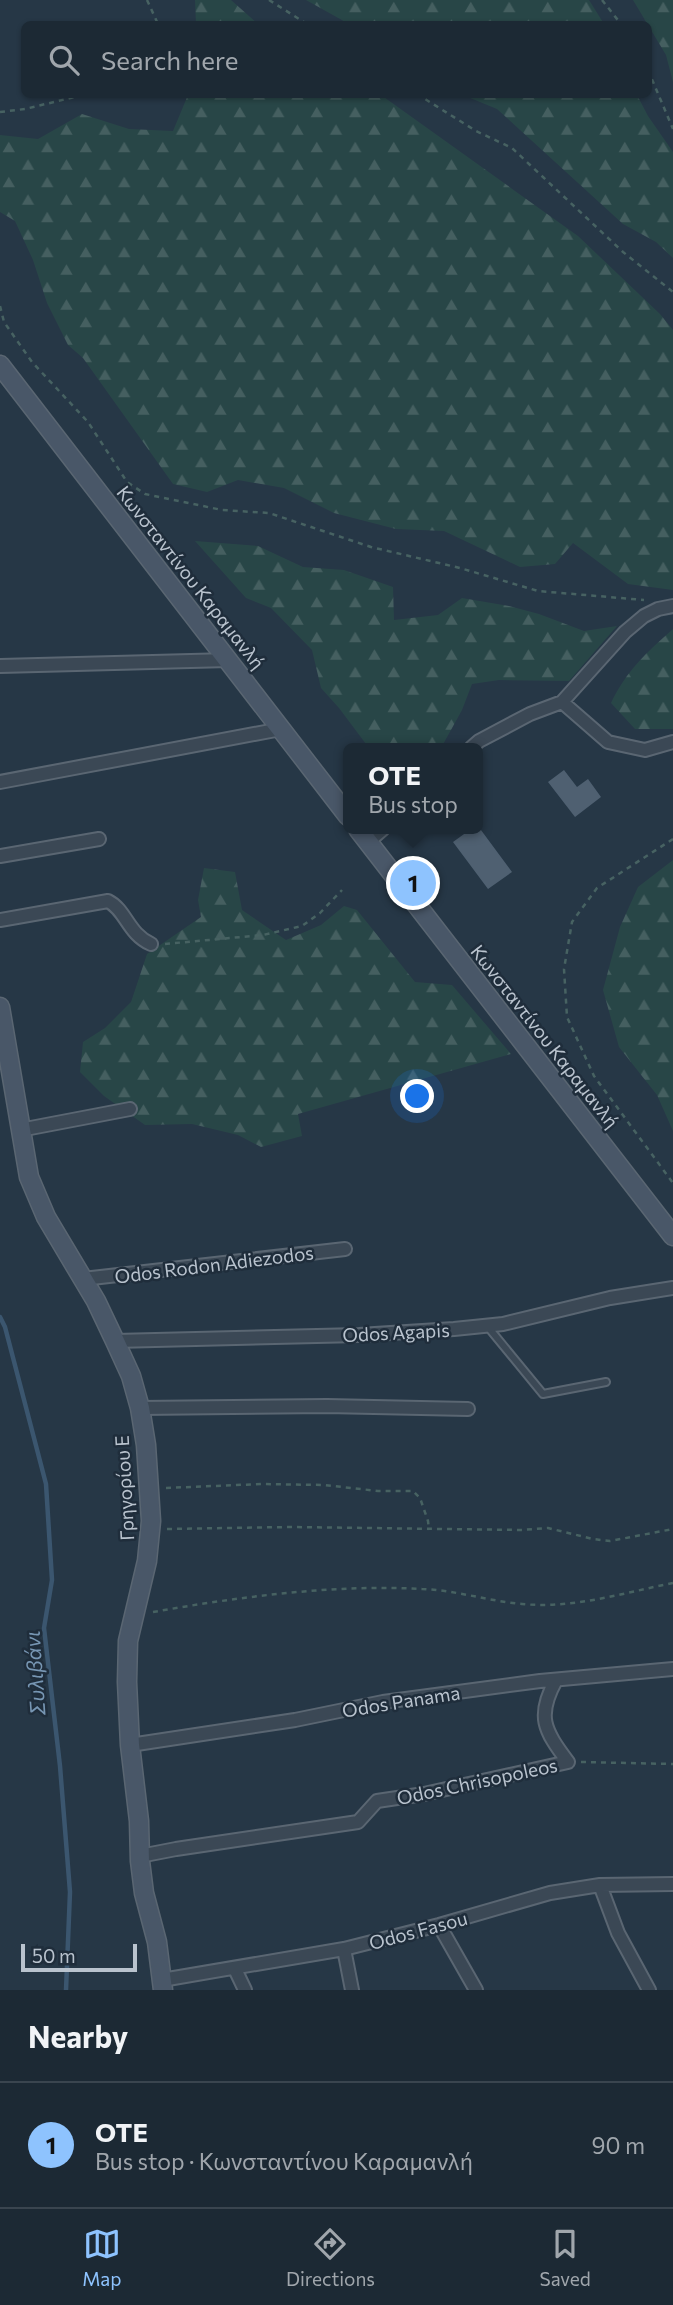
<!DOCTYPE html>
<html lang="en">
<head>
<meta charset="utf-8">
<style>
  body { margin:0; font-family:Commissioner,sans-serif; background:#293540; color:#f1f3f6 }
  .scale { position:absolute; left:21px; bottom:18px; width:116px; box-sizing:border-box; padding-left:7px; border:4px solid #b9c3ce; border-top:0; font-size:19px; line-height:24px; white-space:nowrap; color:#b9c3ce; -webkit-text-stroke:5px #1f2d3b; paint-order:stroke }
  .you { position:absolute; left:418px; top:1097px; width:24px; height:24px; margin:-18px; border:5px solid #fff; border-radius:50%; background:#1a73e8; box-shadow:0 0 0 10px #1a73e833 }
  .badge { display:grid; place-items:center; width:46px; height:46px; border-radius:50%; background:#8ec3fe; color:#111; font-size:23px; font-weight:700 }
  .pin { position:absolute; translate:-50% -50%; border:4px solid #fff; box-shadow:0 2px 7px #0006 }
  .popup { position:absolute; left:343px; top:743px; width:140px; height:91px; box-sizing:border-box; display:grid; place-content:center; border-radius:10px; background:#1c2934; filter:drop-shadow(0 2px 5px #0005); font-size:23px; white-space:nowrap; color:#a0a6ac }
  .popup b { font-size:26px; color:#f1f3f6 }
  .popup::after { content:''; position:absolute; left:50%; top:100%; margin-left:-14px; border:14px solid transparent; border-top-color:#1c2934 }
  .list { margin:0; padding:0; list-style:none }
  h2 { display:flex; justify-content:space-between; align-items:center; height:91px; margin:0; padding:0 28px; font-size:30px }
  h2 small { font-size:23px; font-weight:400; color:#a0a6ac }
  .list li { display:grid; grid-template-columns:46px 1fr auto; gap:21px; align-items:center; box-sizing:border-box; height:126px; padding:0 28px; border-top:2px solid #3a454f }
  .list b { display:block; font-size:26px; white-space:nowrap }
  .list p { margin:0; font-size:23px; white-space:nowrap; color:#a0a6ac }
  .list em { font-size:23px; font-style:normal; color:#a0a6ac }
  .icon { flex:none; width:38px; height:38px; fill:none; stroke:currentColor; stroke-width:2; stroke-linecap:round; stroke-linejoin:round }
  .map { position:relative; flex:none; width:673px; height:1990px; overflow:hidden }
  .search { position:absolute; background:#1c2934; box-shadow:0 2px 5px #0004; left:21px; right:21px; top:21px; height:77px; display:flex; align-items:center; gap:18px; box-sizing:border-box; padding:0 24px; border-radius:10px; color:#a0a6ac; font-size:26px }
  .sheet { height:217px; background:#1c2934 }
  nav { display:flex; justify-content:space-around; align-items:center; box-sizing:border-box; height:98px; border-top:2px solid #3a454f; background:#1c2934; font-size:19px; color:#a0a6ac }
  nav a { display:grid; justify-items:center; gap:4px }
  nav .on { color:#8ec3fe }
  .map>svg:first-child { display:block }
</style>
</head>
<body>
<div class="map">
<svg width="673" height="1990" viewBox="0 0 673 1990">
  <defs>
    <pattern id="forest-firs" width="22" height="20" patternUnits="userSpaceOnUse" patternTransform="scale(1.75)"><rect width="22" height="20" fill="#284647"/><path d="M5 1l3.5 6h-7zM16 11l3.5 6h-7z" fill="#455f60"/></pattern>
  </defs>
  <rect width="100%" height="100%" fill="#263746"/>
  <path fill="url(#forest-firs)" d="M195,0H231L258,24H196Z
    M306,0H589L604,24H349Z
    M633,0H673V82L666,55Z
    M188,95H381L578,236L660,314L673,330V590L628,584L573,543L555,564L520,567L444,531L396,529L334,513L284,488L238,480L207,492L173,484L83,358L68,345L47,303L33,260L15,221L0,212V135L38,139L82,114L129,129L173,131Z
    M463,95H637L648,116L673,152V258L656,242L623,224L497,109Z
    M195,541L258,546L303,567L344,570L393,587L394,620L438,615L462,598L509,606L539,614L584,631L617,626L569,681L499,680L472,684L462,710L441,748H369L339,708L321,688L312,650L271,608L246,598Z
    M673,629V729H635L611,703C627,670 646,653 673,629Z
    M673,860V1131L657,1095L619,1047L603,990L620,927L638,887Z
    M204,868L235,872L242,910L286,940L321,925L344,906L357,910L415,982L452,985L511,1054L298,1114L302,1136L261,1147L238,1135L192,1124L145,1125L104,1096L80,1072L83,1042L105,1028L131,1002L147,954L201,917L198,900Z"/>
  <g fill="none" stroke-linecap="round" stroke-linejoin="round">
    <path stroke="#3b566f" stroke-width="4.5" d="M0,1317L5,1327L46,1484L52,1580L44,1628L60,1766L70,1892L66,1990"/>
  </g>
  <path fill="#4f6071" d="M564,770L577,787L588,779L601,797L575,817L548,782Z
    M478,826L512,872L488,889L453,842L471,829H478Z"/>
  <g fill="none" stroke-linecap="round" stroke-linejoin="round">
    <g stroke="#5a6672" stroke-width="10">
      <path id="lane" d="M488,1327L543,1394L606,1382"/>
    </g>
    <g stroke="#5a6672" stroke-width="16">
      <path id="street" d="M0,666L229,660
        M562,702L608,742L645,750L673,742
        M471,748L479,741L530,714L562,702L625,632L644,616L658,609L673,606
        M0,782L281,729
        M368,842L383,829
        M0,856L99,839
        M0,920L108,901C126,910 128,934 151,944
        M20,1130L130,1109
        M83,1279L345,1249
        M115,1341L359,1335L454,1329L503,1324L610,1298L673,1288
        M140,1408L327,1406L468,1409
        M130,1745L295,1720L383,1702L540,1681L673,1669
        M140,1856L176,1849L358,1822L377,1801L424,1794L568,1762C544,1730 536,1716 556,1680
        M600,1885L618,1933L649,1990
        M439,1925L476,1990
        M344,1949L352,1990
        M235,1969L245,1990
        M162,1980L344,1949L439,1925L550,1893L600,1885L673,1884"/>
    </g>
    <g stroke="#5a6672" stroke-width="21">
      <path id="secondary" d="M0,365L348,816
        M358,829L673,1236
        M0,1007L29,1177L46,1217L96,1301L115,1341L131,1376L140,1408L146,1445L151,1521L147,1561L128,1641L127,1682L130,1745L139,1821L140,1861L144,1893L157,1942L163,1990"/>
    </g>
    <path stroke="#476262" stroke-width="2.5" stroke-dasharray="5 5" stroke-linecap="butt" d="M147,0L158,24
      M269,0L307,24
      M602,0L621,24
      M648,70L673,129
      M417,94L476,131L512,148L623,252L673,292
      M0,112L25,109L87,94
      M0,306L4,322L32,362L88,422L127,482L145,494L222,510L269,513L371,547L460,568L538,591L644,600
      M673,839L597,888L572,922L564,969L567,1017L594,1076L673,1183
      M165,944L263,935L302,926L320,913L342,890
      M166,1488L261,1484L324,1485L378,1491H413L420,1498L428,1521L429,1530
      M167,1529L290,1527L522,1530L548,1528L593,1539L610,1541L673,1529
      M153,1612C238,1597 335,1584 422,1589C455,1590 488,1601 522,1604C574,1609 622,1593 673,1583
      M581,1762L673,1764"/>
    <use href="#lane" stroke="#3b4855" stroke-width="6"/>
    <use href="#street" stroke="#3b4855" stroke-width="12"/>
    <use href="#secondary" stroke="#495768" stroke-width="18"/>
  </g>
  <g text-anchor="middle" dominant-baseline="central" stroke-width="5" stroke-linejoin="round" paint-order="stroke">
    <g font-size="19" fill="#b9c3ce" stroke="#1f2d3b">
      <text transform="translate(191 577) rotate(52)">Κωνσταντίνου Καραμανλή</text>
      <text transform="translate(545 1036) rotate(52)">Κωνσταντίνου Καραμανλή</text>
      <text transform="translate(214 1264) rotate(-7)">Odos Rodon Adiezodos</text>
      <text transform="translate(396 1332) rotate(-3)">Odos Agapis</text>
      <text transform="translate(124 1488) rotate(-93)">Γρηγορίου Ε</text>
      <text transform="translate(401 1701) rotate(-9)">Odos Panama</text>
      <text transform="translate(477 1781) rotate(-12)">Odos Chrisopoleos</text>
      <text transform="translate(418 1930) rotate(-15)">Odos Fasou</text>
    </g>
    <g font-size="21" font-style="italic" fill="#7796b3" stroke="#1f2d3b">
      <text transform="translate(34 1673) rotate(-94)">Συλιβάνι</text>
    </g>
  </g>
</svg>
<div class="scale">50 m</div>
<div class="you"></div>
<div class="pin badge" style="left:413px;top:883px">1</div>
<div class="popup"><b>ΟΤΕ</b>Bus stop</div>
<div class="search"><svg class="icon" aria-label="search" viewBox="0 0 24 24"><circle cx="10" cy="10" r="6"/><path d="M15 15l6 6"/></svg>Search here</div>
</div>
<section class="sheet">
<h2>Nearby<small></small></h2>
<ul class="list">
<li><span class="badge">1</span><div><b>ΟΤΕ</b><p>Bus stop · Κωνσταντίνου Καραμανλή</p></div><em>90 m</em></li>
</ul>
</section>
<nav>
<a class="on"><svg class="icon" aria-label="map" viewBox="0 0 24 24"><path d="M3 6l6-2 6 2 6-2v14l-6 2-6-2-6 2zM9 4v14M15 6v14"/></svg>Map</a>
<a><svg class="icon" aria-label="directions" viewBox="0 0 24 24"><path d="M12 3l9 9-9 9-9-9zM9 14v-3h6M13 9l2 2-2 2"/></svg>Directions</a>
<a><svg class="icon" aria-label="saved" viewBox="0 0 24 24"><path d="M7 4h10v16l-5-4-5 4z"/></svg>Saved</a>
</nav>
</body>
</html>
